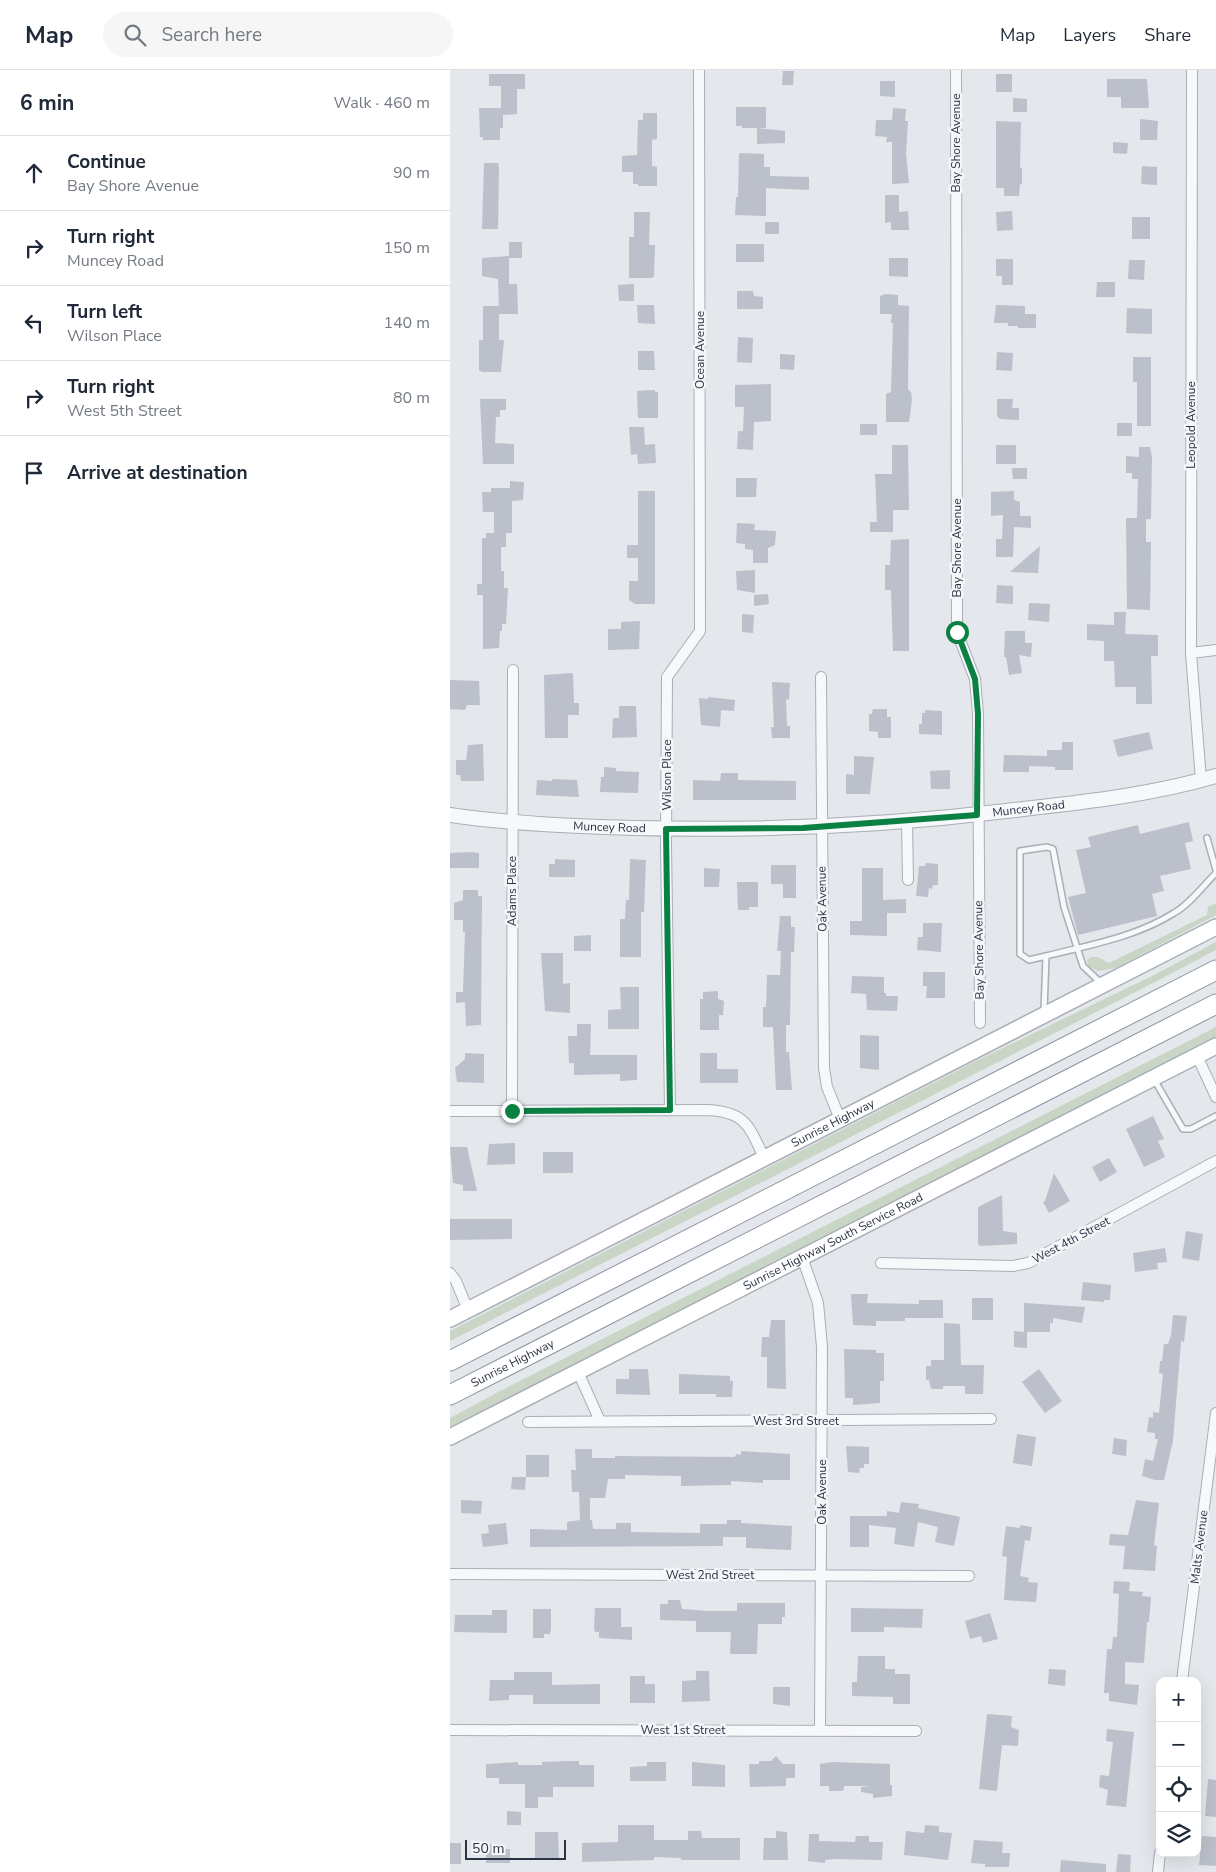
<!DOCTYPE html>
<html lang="en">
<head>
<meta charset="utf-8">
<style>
  body { margin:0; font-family:"Nunito Sans",sans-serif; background:#f6f6f7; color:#1f2937 }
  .controls { position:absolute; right:15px; bottom:15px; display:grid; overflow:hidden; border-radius:10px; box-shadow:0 5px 20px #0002 }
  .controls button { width:45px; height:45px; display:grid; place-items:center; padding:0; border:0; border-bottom:1px solid #e0e1e3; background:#fff; color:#1f2937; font:25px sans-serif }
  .scale { position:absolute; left:15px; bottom:12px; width:101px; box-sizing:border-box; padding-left:5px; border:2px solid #2b3445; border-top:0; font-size:14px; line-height:18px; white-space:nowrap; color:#2b3445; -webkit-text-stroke:4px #f4f6f9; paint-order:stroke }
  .stop { position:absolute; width:15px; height:15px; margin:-11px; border:4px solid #0b8043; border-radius:50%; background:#fff }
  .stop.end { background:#0b8043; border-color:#fff; box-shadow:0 1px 5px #0008 }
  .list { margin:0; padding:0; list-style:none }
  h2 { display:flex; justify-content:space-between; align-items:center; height:65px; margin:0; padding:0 20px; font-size:21px }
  h2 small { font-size:16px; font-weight:400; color:#747a83 }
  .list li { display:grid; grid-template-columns:32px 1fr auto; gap:15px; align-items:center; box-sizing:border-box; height:75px; padding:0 20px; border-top:1px solid #e0e1e3 }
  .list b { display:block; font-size:19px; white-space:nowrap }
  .list p { margin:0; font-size:16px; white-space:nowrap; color:#747a83 }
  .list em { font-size:16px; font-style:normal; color:#747a83 }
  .icon { flex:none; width:28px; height:28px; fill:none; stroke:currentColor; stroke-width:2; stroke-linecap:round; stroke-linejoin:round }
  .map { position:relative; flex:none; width:766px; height:1802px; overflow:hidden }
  header { display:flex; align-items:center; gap:30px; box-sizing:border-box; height:70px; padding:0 25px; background:#fff; border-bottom:1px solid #e0e1e3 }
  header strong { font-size:24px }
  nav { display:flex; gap:28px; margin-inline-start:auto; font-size:18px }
  .search { width:350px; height:45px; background:#f6f6f7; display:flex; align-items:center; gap:12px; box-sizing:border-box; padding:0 18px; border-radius:28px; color:#747a83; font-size:19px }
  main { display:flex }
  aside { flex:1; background:#fff }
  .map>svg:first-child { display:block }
</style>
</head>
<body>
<header>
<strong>Map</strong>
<div class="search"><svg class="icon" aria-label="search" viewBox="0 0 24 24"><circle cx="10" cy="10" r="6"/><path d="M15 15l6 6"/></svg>Search here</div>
<nav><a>Map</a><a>Layers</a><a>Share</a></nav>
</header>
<main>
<aside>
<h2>6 min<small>Walk · 460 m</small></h2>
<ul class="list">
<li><svg class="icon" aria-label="ahead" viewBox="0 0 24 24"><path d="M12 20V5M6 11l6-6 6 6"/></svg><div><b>Continue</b><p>Bay Shore Avenue</p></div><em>90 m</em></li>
<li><svg class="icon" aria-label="right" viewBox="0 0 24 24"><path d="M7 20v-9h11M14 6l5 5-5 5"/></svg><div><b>Turn right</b><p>Muncey Road</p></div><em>150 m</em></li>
<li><svg class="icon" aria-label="left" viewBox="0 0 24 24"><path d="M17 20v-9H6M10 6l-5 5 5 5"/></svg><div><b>Turn left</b><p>Wilson Place</p></div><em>140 m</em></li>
<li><svg class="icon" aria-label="right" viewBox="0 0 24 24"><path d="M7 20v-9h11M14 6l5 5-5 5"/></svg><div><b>Turn right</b><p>West 5th Street</p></div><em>80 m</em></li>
<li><svg class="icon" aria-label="arrive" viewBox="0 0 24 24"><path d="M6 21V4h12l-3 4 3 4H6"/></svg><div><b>Arrive at destination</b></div></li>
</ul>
</aside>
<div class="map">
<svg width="766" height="1802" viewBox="0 0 766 1802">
  <rect width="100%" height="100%" fill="#e4e7ec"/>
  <path fill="#c9d6c5" d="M766,833V845L666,898L648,901L638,896L637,890L641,887H648L659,893L757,845L758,837Z
    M766,872V880L709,910L0,1271V1261L526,991L704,905Z
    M766,957V967L0,1360V1348L50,1321Z"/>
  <path fill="#bbc0ca" d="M333,1H344L343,15H332Z
    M39,4H75V19H67V44L53,45V58H50V70H33V67H30L29,38H51V16H39Z
    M546,4H562V22H546Z
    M657,9H697L699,38H671V27H657Z
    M430,11H445V27L430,26Z
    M563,28L577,29V42H563Z
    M286,37H316V58H292V56H286Z
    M443,38L456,39L455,51H458L456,84L459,113L442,114V72H436L437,67L425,66L426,50H442Z
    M193,43H207V69L202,70V96L207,97V116H188V114H183V102H172V86L187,85L188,50H193Z
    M690,49L708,51L707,70H690Z
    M546,51L571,52L570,98H572V114H570L569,126H554V118H546Z
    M307,58L335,61V73L307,74Z
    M663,72L678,73L677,84L663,83Z
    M289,83L314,84V97H320V106L359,107V120L316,118V146L285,145L286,127H288Z
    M34,93H48L49,98L48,159H32Z
    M692,96L707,97V115L691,114Z
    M435,125H449V142L458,141L459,160H441V152L435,153Z
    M562,141L563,160L547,161L546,142Z
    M184,142H200L199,175H205L204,206L202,208H179V167H184Z
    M682,147H700V169H682Z
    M315,152H329V164H315Z
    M59,172H72V188H59V214H67L68,244H49V270H54L51,302H32L29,300V270H33V236H49L48,209L32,206V188L59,186Z
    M286,174H314V192H286Z
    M439,188H458V207L439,206Z
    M546,189H563V215H552V206H546Z
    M679,190H695L694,210L678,209Z
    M647,212H665V227H646Z
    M184,214V231H169L168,215Z
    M287,221H303L304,226L313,227V239H287Z
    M436,224L448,225V235L459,236L458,319L461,322L462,330L459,352H436V324L441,322L443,253H441L442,244H430V226Z
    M187,235H204L205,254L188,253Z
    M546,235L575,236V244H586V258H568V256H558V253H544Z
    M677,238L702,239V264L676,263Z
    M288,267L303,268L302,293L287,292Z
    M188,281H204L205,300H188Z
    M547,282L563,283L562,301L546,300Z
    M330,284L345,285L344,300L330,299Z
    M683,287H701V356H687V312H683Z
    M321,314V351L304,352L303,380L287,379L288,361H293L294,337H285V315Z
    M205,320V322H208V348H188L187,321Z
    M30,329H56V340H50V347H46L45,373L64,374V394H33Z
    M547,329H563L562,338H569V350L550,349L547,346Z
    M667,353H682V366H667Z
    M410,354H427V365H410Z
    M179,357H194L195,375L205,374L206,393L188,394L187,384L181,385Z
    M442,375H458L459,440H443V462H420V452H427L425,404H442Z
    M546,375H566V394H546Z
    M689,377H700L702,387L701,449H696V472H701L700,540L677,539L676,448H687L688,409H682V403H676V386L689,387Z
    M562,398H577V409H563Z
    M286,408H307L306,427H286Z
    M60,411L74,412L73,430L62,431V463H56V477H51V501H54V518H58L56,554H52V561H50L49,578L33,579V525H27V514H32V468H36V463H44V442H33L32,422H41V418H60Z
    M188,421H205V534H185L179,530V511H188V488H177V475H188Z
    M564,421V430L570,432V446H581V458L564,457L563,487H546V469H552L553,445L541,446V422Z
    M287,453L305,454L304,460L326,461L325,475L318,478V493H303V480L295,479V474L286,473Z
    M459,469V581H443L441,520H435V495H440L441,470Z
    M590,476L588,503L560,502Z
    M305,500V523L287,520L286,501Z
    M547,515L563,516V534L546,533Z
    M318,524L319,534L304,536V525Z
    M579,533L600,534L599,552L578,550Z
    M664,542H676L675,564L708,565V586H701L702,634H686V617H665L664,591H654V571L637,570V554L664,555Z
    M292,544L304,545L303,563L292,562Z
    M190,551L189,579L158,580V559H171V552Z
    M555,561H575V573H582L581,587L569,585L572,603L559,605L556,587H554Z
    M123,603L124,633H129V645H118V668H95L94,605Z
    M0,610L29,611L30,635H17L15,640L0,639Z
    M322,612L340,613L339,630L336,629L337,656H340V668H322L321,657H324Z
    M258,627L285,630L284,641L271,640L270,657L251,655L249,628L258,629Z
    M169,636H186L187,667L162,668L163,648H169Z
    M423,639H437V647H441V668H428V662L419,661V644H422Z
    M475,640L492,641V665L469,664V654H472V643H475Z
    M699,662L703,679L668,687L663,670Z
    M612,672H623V700H605V697L579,696V702H553L554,685L597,686V680H612Z
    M33,674L34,711H11L10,705H6V690H16L18,675Z
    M404,686L424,687L420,724H396V704L404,705Z
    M154,697L166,698V701L189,702L188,723L150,722L151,707H154Z
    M500,700V719H481L480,701Z
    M271,703H288V710L346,711V730H243V710L270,711Z
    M102,709L127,710L129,727L86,725L87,710L102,711Z
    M739,752L743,771L735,773L741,799L710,806L714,821L702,824L707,846L628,865L618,827L636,823L626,780L641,777L638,767L688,755L690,764Z
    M22,782L29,783V798H0V783Z
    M105,789L125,790V807H99V794H105Z
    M180,789L196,790L194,842H191V887H170V849H175L176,830H179Z
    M476,793L488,794V815H483L482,819L479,818L478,827L466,826L469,796H475Z
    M321,795H346V828H333V814H321Z
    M254,798L270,799L269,817H254Z
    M412,798H433V830L456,829V843H437V866L400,865V851H412Z
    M287,812H308V837H299V840H288Z
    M13,820H28V826H32L31,955L16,956L15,932L6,933V922H13L15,862H13V850H4V833L13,830Z
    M330,846H341V857H345L344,882H341L340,955H336V982H339L342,1020H326L323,957H313V937H316L317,905H330L331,881H327Z
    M473,853H492L491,882L467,880L468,867H473Z
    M141,865V881H124V866Z
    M91,883H113V914L120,913V943L95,941Z
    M473,902H495V928H476L477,916H473Z
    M402,906L434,907V923H436V926H448L447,941L417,940L416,924L401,923Z
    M170,917H189V959H158V940L171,939Z
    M268,921V929L274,931L273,945H269V960H250V929H253V922Z
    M127,954H141L140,985H187V1010L170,1011V1004L124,1005V993H119L118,966H127Z
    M410,965L429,966V1000L410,998Z
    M15,983L34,984V1013L7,1012L5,998L15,989Z
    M250,983H267V999H288V1013H250Z
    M703,1046L714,1069L708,1071L715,1087L694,1097L676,1059Z
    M65,1073V1094L37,1095L39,1074Z
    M0,1077H17L27,1121H13V1115L3,1113Z
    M93,1082H123V1103H93Z
    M659,1088L667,1102L650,1112L642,1097Z
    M604,1103L620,1131L599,1143L593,1132L595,1131Z
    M552,1125L553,1161L567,1163V1174L531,1176L528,1174V1137Z
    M0,1149H62V1169L0,1170Z
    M736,1161L753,1164L749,1191L732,1188Z
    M715,1178L717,1192L707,1193L708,1199L685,1202L683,1183Z
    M633,1212L661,1215L660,1230H654V1232L631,1230Z
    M401,1224H418L417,1233L469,1234V1230H493V1248H455V1251H426V1256L403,1255Z
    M522,1228H543V1250H522Z
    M574,1233L635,1237L632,1253L603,1248V1253H600V1262H577V1278L564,1277V1261L574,1262Z
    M723,1245L737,1246L734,1272L731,1271L723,1371L714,1410H705L692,1406L695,1389L703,1391L708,1369H705V1363L697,1362L699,1347L703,1348V1342L709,1343L713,1304L709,1303L710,1291H712L714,1274H718L721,1265Z
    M321,1250H335L336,1319L317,1318V1287H311L312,1267H319Z
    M494,1253L510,1254L511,1295H534L533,1324H515V1316H493V1319H481L479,1310H476V1296H481V1290H494Z
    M394,1279L426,1280V1283H434V1311H430V1333L403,1335V1328H395Z
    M179,1299H198L200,1325L166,1324V1309H179Z
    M589,1299L612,1331L595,1343L572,1312Z
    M229,1304L280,1306V1311H283L282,1327H266V1324H229Z
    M567,1364L586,1367L582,1396L563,1393Z
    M664,1368L677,1370L676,1386L662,1384Z
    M396,1376L419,1377V1394H414V1398H410L409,1403L398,1402Z
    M125,1379H142V1388H165V1386L285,1387L286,1384L291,1385V1381L340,1384V1410H313V1413L281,1411V1415L231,1416V1406L175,1405V1409H158L155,1428H140V1450H142L143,1459H166V1453H181V1462L250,1463V1454H277V1450H291V1453L342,1456L341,1480L296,1478V1467H273V1476L80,1477V1459L117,1460V1452L130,1450L129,1422H122L121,1400H126Z
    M76,1385H99V1407H76Z
    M62,1407H76L75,1420L61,1419Z
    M11,1430L32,1431L31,1444L11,1443Z
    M686,1430L709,1433L704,1475L707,1476L705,1501L673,1499L675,1476L659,1475L660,1464L678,1465Z
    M451,1432L469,1434L468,1438L510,1447L504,1476L485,1472L488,1457L468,1452L464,1477L444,1474L446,1458L419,1455V1477H400V1446H437V1441L449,1443Z
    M56,1453L58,1474L33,1477L31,1464L39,1463L38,1455Z
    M570,1455L582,1457L580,1471L575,1470L570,1506L579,1508L578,1512L588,1513L586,1532L554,1530L557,1487L552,1486L556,1456L570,1458Z
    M664,1511L680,1512L679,1521L693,1522L692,1526L701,1527L699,1552H697L694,1593L675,1592V1614L689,1615L687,1635L659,1631V1623H654L657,1579H662L663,1567H667L669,1524L663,1523Z
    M218,1530H230L232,1539L259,1541H287V1533H335V1547H332V1554H308L307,1584H280L281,1562H246V1551L210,1550V1534H218Z
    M145,1538H171V1557H182V1570L149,1568V1562H145L144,1559Z
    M401,1538L473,1539L472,1558L434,1557V1562H401Z
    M83,1539H101V1559L100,1564H94V1568H83Z
    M42,1540H57V1563L4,1562L5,1545H42Z
    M540,1543L548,1569L533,1573L531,1566L520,1569L515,1551Z
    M408,1586H435V1599H445V1604H460V1634H443V1627L402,1626V1612H407Z
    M599,1599L616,1600L615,1616L598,1614Z
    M246,1601H259L260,1631L232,1632V1611L246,1610Z
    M64,1602H102V1615L150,1614V1634H83V1625H59V1630L39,1631L40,1610H64Z
    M180,1606H195V1614H205V1633H180Z
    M323,1617H340V1636L323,1634Z
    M537,1644L562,1646L561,1657L569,1660L568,1676L552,1675L547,1721L529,1719Z
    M657,1659L684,1662L676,1737L656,1735L658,1720L649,1717L650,1705L659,1706L663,1672L656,1671Z
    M326,1686L333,1694H345V1708H336V1716L300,1717L299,1694H309V1691H321Z
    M115,1691H129V1695H144V1717H103V1727H88V1738H75V1714H49V1708H36V1694L68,1692V1695H92V1692Z
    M197,1692H216V1711H180V1697L197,1696Z
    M242,1692L275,1695V1717L242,1716Z
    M383,1692L440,1694V1715H442V1726L423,1728V1724L411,1722V1717L422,1716H394V1720L391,1721H379V1716H370V1694Z
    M758,1709L766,1710V1747L755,1746Z
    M57,1741L71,1742V1755H57Z
    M168,1755H204V1770H238V1761H251L252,1768H290V1790H231V1788L204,1787V1790L132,1792V1773L168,1772Z
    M475,1755L489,1756V1762L502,1763L498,1790L454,1785L456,1761L474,1763Z
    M326,1761L337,1762L338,1790H313L314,1768H326Z
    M85,1762H108L109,1790H85Z
    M359,1764H369V1771L405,1772L406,1766H419V1772H433L432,1790L385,1789L375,1790V1793L358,1791Z
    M752,1766L766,1767V1796L749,1795Z
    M524,1770L553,1772L552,1783H560L559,1797H535V1794L521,1793Z
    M0,1773H11V1794H0Z
    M36,1774H53L54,1779H60V1793H36Z
    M668,1784L681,1785L680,1802H666Z
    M611,1790L656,1794V1802H610Z"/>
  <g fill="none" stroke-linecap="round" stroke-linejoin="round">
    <g stroke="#a9aeb7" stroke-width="8">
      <path id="service" d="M757,768L766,800
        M596,886L579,890L570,884V781L597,777L603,779L614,837L633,896L651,913
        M594,941L596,886C639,875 686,867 724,843C740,834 753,816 766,803
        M705,1011L733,1059H741L766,1046"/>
    </g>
    <g stroke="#a9aeb7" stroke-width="12">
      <path id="minor" d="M506,0L507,562L525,609L528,644L530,953
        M742,0L741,583L751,710
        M741,583L766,580
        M371,607L374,998L377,1017L390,1049
        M457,751L458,810
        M747,986L766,1027
        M220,1040L216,776L217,607L250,561L249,0
        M0,1041L255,1040C295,1041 299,1055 314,1088
        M62,1041L63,600
        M352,1187L368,1233L372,1277L370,1660
        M431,1193L563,1196L578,1193L766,1091
        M0,1203L6,1211L18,1240
        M128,1302L150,1351
        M78,1352L541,1349
        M0,1504L519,1506
        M732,1611L766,1343
        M0,1660L466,1661
        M708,1802L710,1783"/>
    </g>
    <g stroke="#a9aeb7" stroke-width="16">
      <g id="tertiary">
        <path id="s1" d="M0,745C62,754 123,756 185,758C309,761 433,756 556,741C626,733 698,726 766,706"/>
      </g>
    </g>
    <g stroke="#a9aeb7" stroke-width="18">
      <g id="secondary">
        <path id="s2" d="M0,1249L766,857"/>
        <path id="s3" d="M0,1367L766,976"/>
      </g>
    </g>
    <g stroke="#8b94a3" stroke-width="21">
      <g id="motorway">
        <path d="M0,1291L766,900"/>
        <path id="s4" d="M0,1325L766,934"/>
      </g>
    </g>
    <use href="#service" stroke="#f7f8fa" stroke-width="5"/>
    <use href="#minor" stroke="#f7f8fa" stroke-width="10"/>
    <use href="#tertiary" stroke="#f7f8fa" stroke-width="14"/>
    <use href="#secondary" stroke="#fff" stroke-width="15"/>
    <use href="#motorway" stroke="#fff" stroke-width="19"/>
  </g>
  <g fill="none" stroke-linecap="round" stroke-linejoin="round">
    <path stroke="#0b8043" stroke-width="6" d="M62,1041L220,1040L216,759L353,758L527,745L528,644L525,609L507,562"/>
  </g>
  <g text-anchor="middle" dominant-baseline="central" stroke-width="5" stroke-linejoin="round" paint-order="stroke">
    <g font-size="12" fill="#2b3445" stroke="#f4f6f9">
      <text transform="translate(506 73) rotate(-90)">Bay Shore Avenue</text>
      <text transform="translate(250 280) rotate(-90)">Ocean Avenue</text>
      <text transform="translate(741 355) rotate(-90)">Leopold Avenue</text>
      <text transform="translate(507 478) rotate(-90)">Bay Shore Avenue</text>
      <text transform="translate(217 705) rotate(-90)">Wilson Place</text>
      <text stroke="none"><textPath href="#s1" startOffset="580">Muncey Road</textPath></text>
      <text stroke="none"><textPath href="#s1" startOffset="160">Muncey Road</textPath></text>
      <text transform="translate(62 821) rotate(-90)">Adams Place</text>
      <text transform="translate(372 829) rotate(-91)">Oak Avenue</text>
      <text transform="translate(529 880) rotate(-91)">Bay Shore Avenue</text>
      <text stroke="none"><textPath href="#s2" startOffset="430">Sunrise Highway</textPath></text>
      <text transform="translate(621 1170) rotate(-28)">West 4th Street</text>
      <text stroke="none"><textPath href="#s3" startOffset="430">Sunrise Highway South Service Road</textPath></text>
      <text stroke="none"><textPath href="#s4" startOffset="70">Sunrise Highway</textPath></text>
      <text x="346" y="1351">West 3rd Street</text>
      <text transform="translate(372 1422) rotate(-90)">Oak Avenue</text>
      <text transform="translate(749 1477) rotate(-83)">Malts Avenue</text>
      <text x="260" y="1505">West 2nd Street</text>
      <text x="233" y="1660">West 1st Street</text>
    </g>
  </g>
</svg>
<div class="controls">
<button>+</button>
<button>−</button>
<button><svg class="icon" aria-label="locate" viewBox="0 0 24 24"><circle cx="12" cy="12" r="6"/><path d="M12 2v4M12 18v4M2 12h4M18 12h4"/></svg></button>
<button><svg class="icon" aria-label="layers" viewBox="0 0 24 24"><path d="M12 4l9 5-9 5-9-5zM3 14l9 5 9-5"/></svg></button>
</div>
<div class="scale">50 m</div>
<div class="stop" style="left:507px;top:562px"></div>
<div class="stop end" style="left:62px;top:1041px"></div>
</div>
</main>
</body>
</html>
